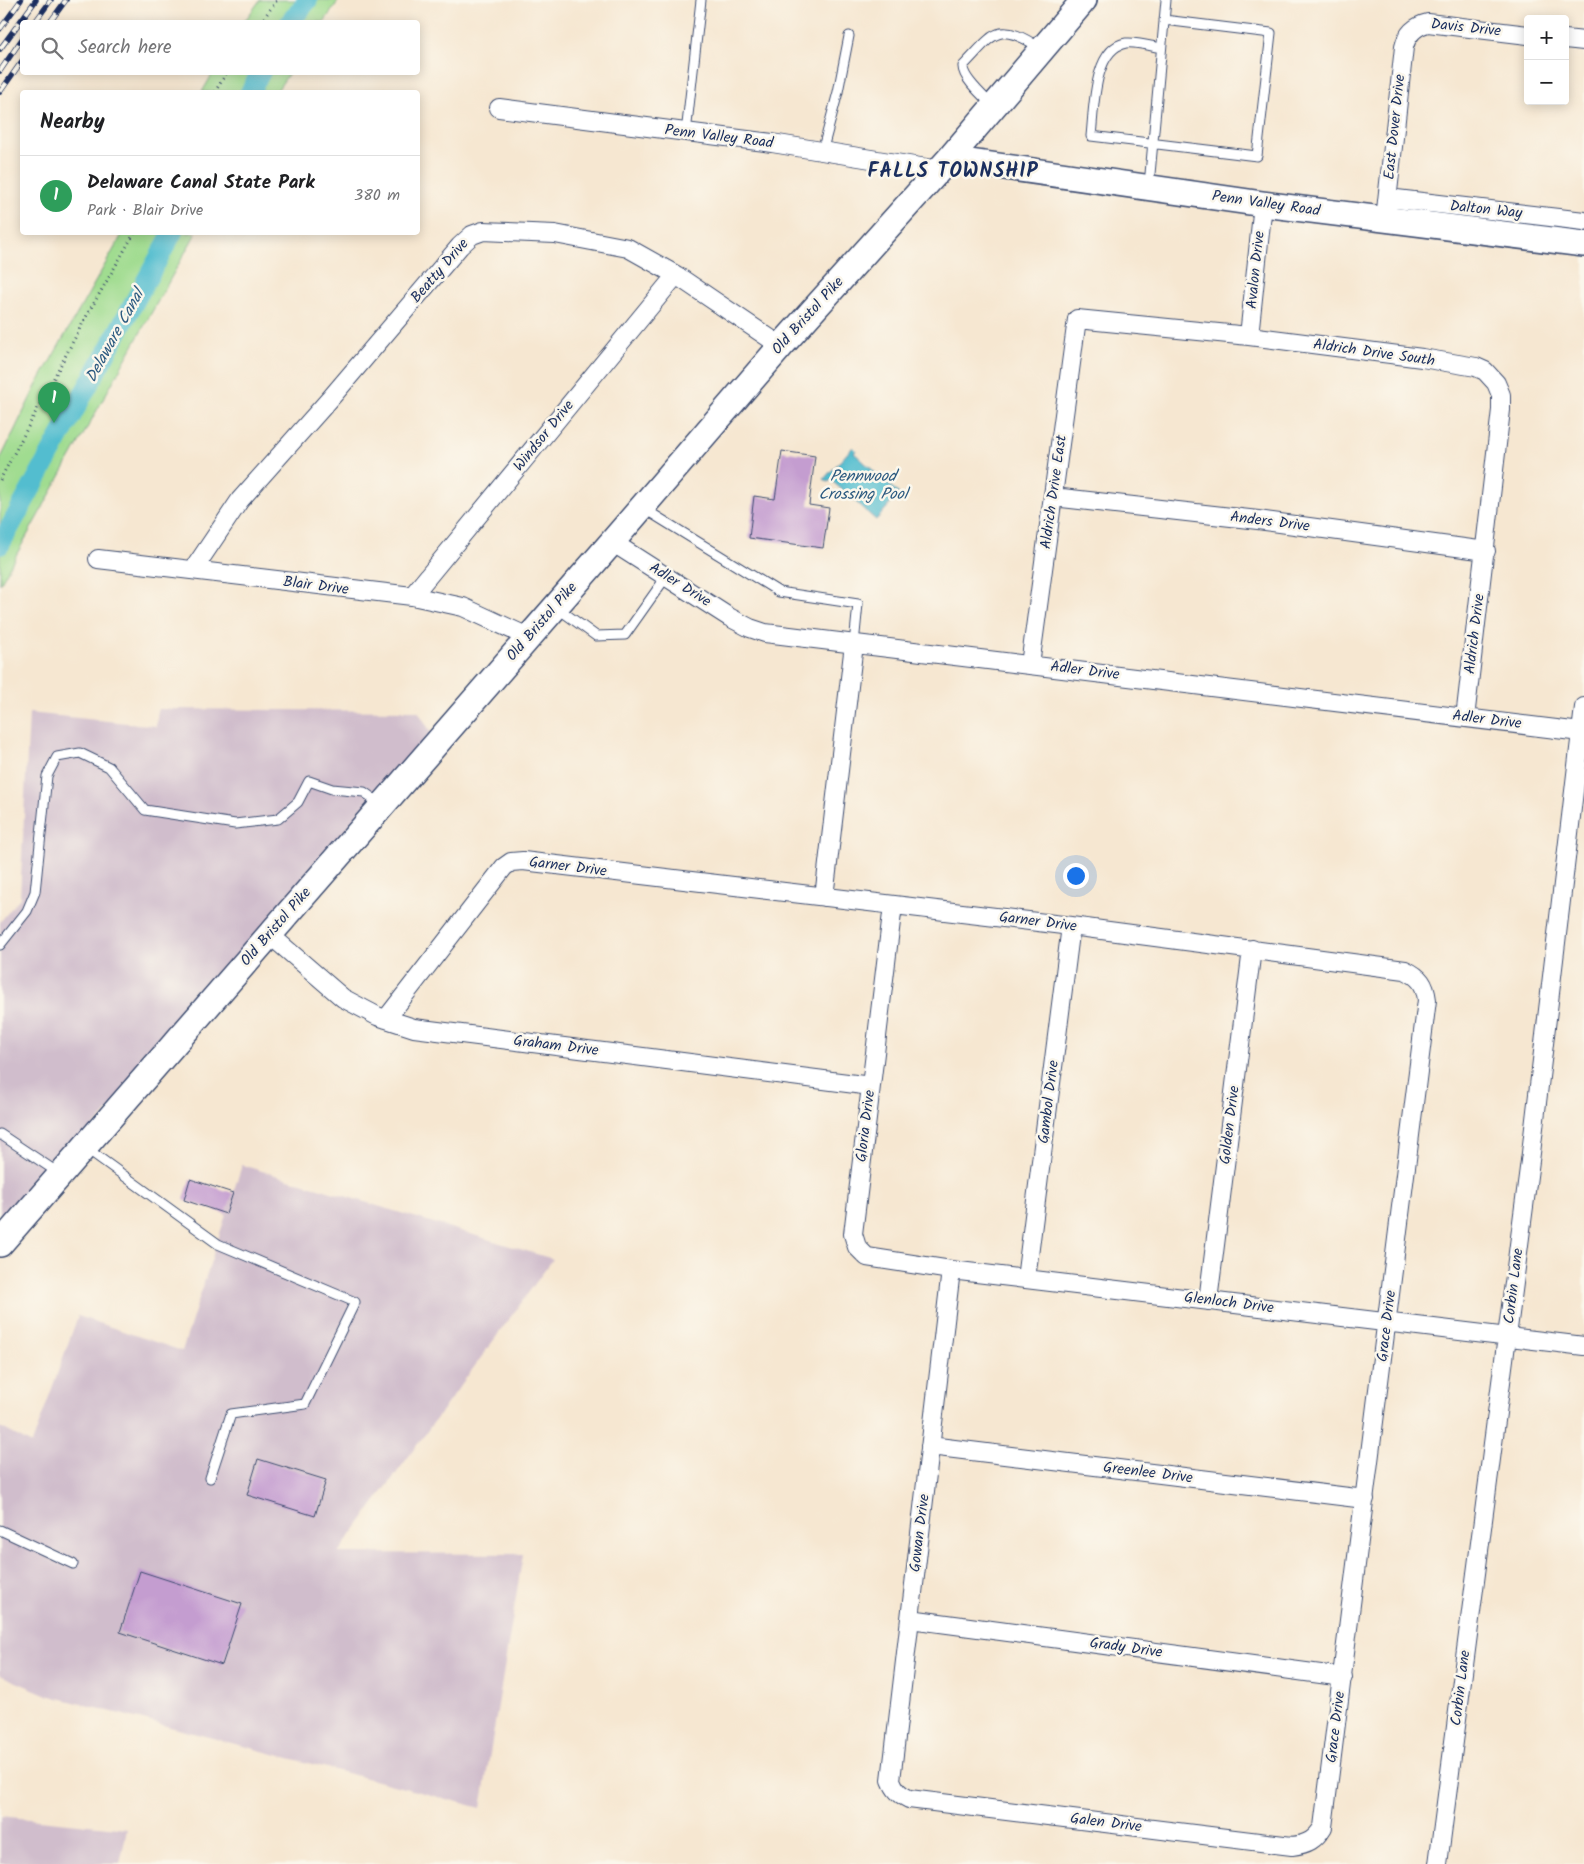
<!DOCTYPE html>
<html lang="en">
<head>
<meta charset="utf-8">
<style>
  body { margin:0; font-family:Kalam,sans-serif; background:#f2f2f2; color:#202124 }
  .controls { position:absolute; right:15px; top:15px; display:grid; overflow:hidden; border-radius:5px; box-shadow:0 2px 12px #0003 }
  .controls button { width:45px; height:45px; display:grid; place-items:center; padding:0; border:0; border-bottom:1px solid #e0e0e0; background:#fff; color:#202124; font:25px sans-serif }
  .you { position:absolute; left:1075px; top:875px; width:18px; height:18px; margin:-12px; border:4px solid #fff; border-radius:50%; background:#1a73e8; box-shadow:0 0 0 8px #1a73e833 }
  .badge { display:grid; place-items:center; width:32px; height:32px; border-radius:50%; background:#b5179e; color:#fff; font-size:16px; font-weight:700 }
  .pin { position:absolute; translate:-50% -41px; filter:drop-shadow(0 1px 2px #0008) }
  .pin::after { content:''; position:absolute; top:26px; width:18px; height:15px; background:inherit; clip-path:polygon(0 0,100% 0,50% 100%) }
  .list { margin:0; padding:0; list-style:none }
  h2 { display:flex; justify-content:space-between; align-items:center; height:65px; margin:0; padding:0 20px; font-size:21px }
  h2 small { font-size:16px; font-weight:400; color:#757577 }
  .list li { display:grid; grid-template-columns:32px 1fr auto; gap:15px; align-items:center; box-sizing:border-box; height:80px; padding:0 20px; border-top:1px solid #e0e0e0 }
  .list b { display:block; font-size:19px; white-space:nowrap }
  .list p { margin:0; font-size:16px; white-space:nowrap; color:#757577 }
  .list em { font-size:16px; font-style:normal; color:#757577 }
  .icon { flex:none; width:28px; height:28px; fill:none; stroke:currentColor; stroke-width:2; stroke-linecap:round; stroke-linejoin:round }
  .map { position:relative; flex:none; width:1584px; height:1864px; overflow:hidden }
  .search { position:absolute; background:#fff; box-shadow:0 2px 12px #0003; left:20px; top:20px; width:400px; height:55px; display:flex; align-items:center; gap:12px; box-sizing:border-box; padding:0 18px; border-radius:5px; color:#757577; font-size:19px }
  .panel { position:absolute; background:#fff; box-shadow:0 2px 12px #0003; left:20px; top:90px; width:400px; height:145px; border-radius:5px }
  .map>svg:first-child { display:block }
</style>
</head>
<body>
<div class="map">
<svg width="1584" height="1864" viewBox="0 0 1584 1864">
  <rect width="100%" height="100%" fill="#fbf7ec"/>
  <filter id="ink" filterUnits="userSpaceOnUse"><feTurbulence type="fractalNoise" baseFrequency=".02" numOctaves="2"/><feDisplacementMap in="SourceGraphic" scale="10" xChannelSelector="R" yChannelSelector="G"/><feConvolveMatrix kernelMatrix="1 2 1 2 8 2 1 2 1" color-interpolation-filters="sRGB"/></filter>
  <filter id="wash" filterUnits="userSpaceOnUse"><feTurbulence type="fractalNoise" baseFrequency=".0096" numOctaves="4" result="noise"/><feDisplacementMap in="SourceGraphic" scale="20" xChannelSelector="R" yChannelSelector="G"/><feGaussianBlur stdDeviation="1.12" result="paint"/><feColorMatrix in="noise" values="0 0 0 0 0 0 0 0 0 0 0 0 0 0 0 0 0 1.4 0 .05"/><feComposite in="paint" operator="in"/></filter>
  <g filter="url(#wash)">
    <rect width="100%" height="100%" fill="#f6e7d1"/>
    <path fill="#d0bdcc" d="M158,709L418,711L441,749L0,1228V922L20,898L29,713L156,726Z
      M242,1165L553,1259L338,1553L523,1554L481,1808L47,1695L0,1675V1427L32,1444L78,1316L182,1351Z
      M0,1816L127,1829L120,1864H0Z"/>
    <path fill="#a0dc90" stroke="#5e8677" d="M260,0H339L324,22H244Z
      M213,73V72L289,73L276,92H202Z
      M123,233H196L0,584V460L36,386Z"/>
    <path fill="#53bdcf" stroke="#377696" d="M853,447L856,450L854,453L899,494L876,520L831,480L828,482L824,479Z"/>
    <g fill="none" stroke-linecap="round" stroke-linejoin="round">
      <path stroke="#53bdcf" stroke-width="20" d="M290,22L308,0
        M250,92L261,72
        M0,545L173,232"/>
    </g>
    <g id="blocks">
      <path fill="#c49dd0" d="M782,451L815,456L809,505L829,508L823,548L749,538L754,496L775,499Z
        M190,1179L233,1193L226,1214L184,1200Z
        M258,1459L326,1480L315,1516L247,1495Z
        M140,1571L242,1604L222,1665L120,1632Z"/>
    </g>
  </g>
  <g filter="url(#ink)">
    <use href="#blocks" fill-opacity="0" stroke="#3c4b6f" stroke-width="1"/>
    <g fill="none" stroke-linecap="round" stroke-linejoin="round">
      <g stroke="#3c4b6f" stroke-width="11">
        <path id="lane" d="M1161,48C1151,46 1137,42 1126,43C1093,48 1094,111 1091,136L1257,156L1271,33L1164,20
          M993,106C984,97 962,78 963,66C995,33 997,20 1040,48
          M686,133L701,0
          M822,152L838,92L849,36
          M1149,185L1166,0
          M643,508L779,592L858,604L854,644
          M556,607L596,636L625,635L666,577
          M0,945L27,911L35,892L47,776L57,757L80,753L109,767L145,810L235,824L278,819L298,802L309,781L332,789L364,792L382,805
          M0,1134L60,1174
          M86,1148L218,1244L355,1302L305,1404L231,1414L210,1478
          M0,1530L73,1564"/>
      </g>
      <g stroke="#3c4b6f" stroke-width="20">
        <path id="street" d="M1565,39L1584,41
          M499,108L772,143L939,170
          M1388,198L1584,221
          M1385,219L1404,47C1407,34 1415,26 1428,23L1528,35
          M1249,336L1263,204
          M1053,497L1258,520L1486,551
          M612,542L729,617L750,628L765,633L1581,732
          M98,559L412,596L463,607L528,637
          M193,570L240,500L329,400L460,246L472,235L483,231L555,234L628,248L676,275L781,346
          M412,596L676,275
          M1030,665L1077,319L1249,336L1422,358L1476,367L1485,371L1496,383L1501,395V410L1465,718
          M824,897L854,644
          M893,905L853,1234L857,1247L867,1257L951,1270L1584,1346
          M270,935L343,998L377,1016L414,1028L871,1086
          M386,1019L504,867L511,862L523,861L1071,926L1405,970C1420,977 1425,984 1427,1000L1323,1827C1315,1840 1308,1844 1292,1846L909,1799C899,1794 895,1790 891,1780L951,1270
          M1026,1279L1071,926
          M1208,1301L1252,949
          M930,1446L1365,1499
          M910,1619L1343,1677
          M1438,1864L1531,1153L1584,707"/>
      </g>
      <g stroke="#3c4b6f" stroke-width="28">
        <path id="secondary" d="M949,159L1263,204L1584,244
          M0,1244L612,542L781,346L949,159L1084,0"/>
      </g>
      <path stroke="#3c4b6f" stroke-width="3" stroke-dasharray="1 4" stroke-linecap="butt" d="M261,22L277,0
        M215,92L227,72
        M0,480L86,317L135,232"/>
      <use href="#lane" stroke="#fff" stroke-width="9"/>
      <use href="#street" stroke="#fff" stroke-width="18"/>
      <use href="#secondary" stroke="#fff" stroke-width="25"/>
      <g stroke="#1b2f5e" stroke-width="5.5">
        <path id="rail" d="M35,22L51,0
          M50,22L66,0
          M0,29L21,0
          M0,49L36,0
          M0,71L22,39
          M0,92L22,61"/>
      </g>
      <use href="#rail" stroke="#fbf7ec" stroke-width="4" stroke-dasharray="11" stroke-linecap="butt"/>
    </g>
  </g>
  <g text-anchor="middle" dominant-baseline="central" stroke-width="5" stroke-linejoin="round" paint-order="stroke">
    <g font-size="15" fill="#1b2f5e" stroke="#fbf7ec">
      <text transform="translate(1466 28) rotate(6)">Davis Drive</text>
      <text transform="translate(1395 127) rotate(-84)">East Dover Drive</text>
      <text transform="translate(719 137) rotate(7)">Penn Valley Road</text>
      <text transform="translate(1266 204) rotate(8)">Penn Valley Road</text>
      <text transform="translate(1486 210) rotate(6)">Dalton Way</text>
      <text transform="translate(1256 270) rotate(-84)">Avalon Drive</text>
      <text transform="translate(440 271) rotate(-49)">Beatty Drive</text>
      <text transform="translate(808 316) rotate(-48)">Old Bristol Pike</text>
      <text transform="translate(1374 353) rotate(8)">Aldrich Drive South</text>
      <text transform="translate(544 436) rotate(-51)">Windsor Drive</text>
      <text transform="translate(1054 492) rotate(-82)">Aldrich Drive East</text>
      <text transform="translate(1270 522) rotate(7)">Anders Drive</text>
      <text transform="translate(680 585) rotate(32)">Adler Drive</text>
      <text transform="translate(316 586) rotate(7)">Blair Drive</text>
      <text transform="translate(542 622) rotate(-49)">Old Bristol Pike</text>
      <text transform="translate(1475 634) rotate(-83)">Aldrich Drive</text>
      <text transform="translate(1085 671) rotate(7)">Adler Drive</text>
      <text transform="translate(1487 720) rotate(7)">Adler Drive</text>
      <text transform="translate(568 867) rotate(7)">Garner Drive</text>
      <text transform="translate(1038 922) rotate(7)">Garner Drive</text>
      <text transform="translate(276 927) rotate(-49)">Old Bristol Pike</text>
      <text transform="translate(556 1046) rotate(7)">Graham Drive</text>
      <text transform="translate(1049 1102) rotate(-83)">Gambol Drive</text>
      <text transform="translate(1230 1125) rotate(-83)">Golden Drive</text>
      <text transform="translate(866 1126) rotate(-83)">Gloria Drive</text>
      <text transform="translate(1514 1286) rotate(-83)">Corbin Lane</text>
      <text transform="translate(1229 1303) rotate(7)">Glenloch Drive</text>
      <text transform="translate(1387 1326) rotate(-83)">Grace Drive</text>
      <text transform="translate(1148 1473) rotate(7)">Greenlee Drive</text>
      <text transform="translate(920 1533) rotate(-83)">Gowan Drive</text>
      <text transform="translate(1126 1648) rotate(8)">Grady Drive</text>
      <text transform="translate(1461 1688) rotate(-83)">Corbin Lane</text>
      <text transform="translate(1336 1727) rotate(-83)">Grace Drive</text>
      <text transform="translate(1106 1823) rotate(7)">Galen Drive</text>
    </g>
    <g font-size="16" font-style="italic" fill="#2c5a80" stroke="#fbf7ec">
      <text transform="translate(115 336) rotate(-61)">Delaware Canal</text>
      <text x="863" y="476">Pennwood<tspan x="863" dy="18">Crossing Pool</tspan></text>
    </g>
    <g font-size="20" font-weight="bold" letter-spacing="1" fill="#1b2f5e" stroke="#fbf7ec">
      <text x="953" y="172">FALLS TOWNSHIP</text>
    </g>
  </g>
</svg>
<div class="controls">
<button>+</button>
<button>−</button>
</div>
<div class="you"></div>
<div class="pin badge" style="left:54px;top:423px;background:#2e9e5b">1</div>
<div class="search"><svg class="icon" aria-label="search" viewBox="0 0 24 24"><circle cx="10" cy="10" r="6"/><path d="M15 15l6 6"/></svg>Search here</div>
<section class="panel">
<h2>Nearby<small></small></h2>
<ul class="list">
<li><span class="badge" style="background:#2e9e5b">1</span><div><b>Delaware Canal State Park</b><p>Park · Blair Drive</p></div><em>380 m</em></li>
</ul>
</section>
</div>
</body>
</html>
